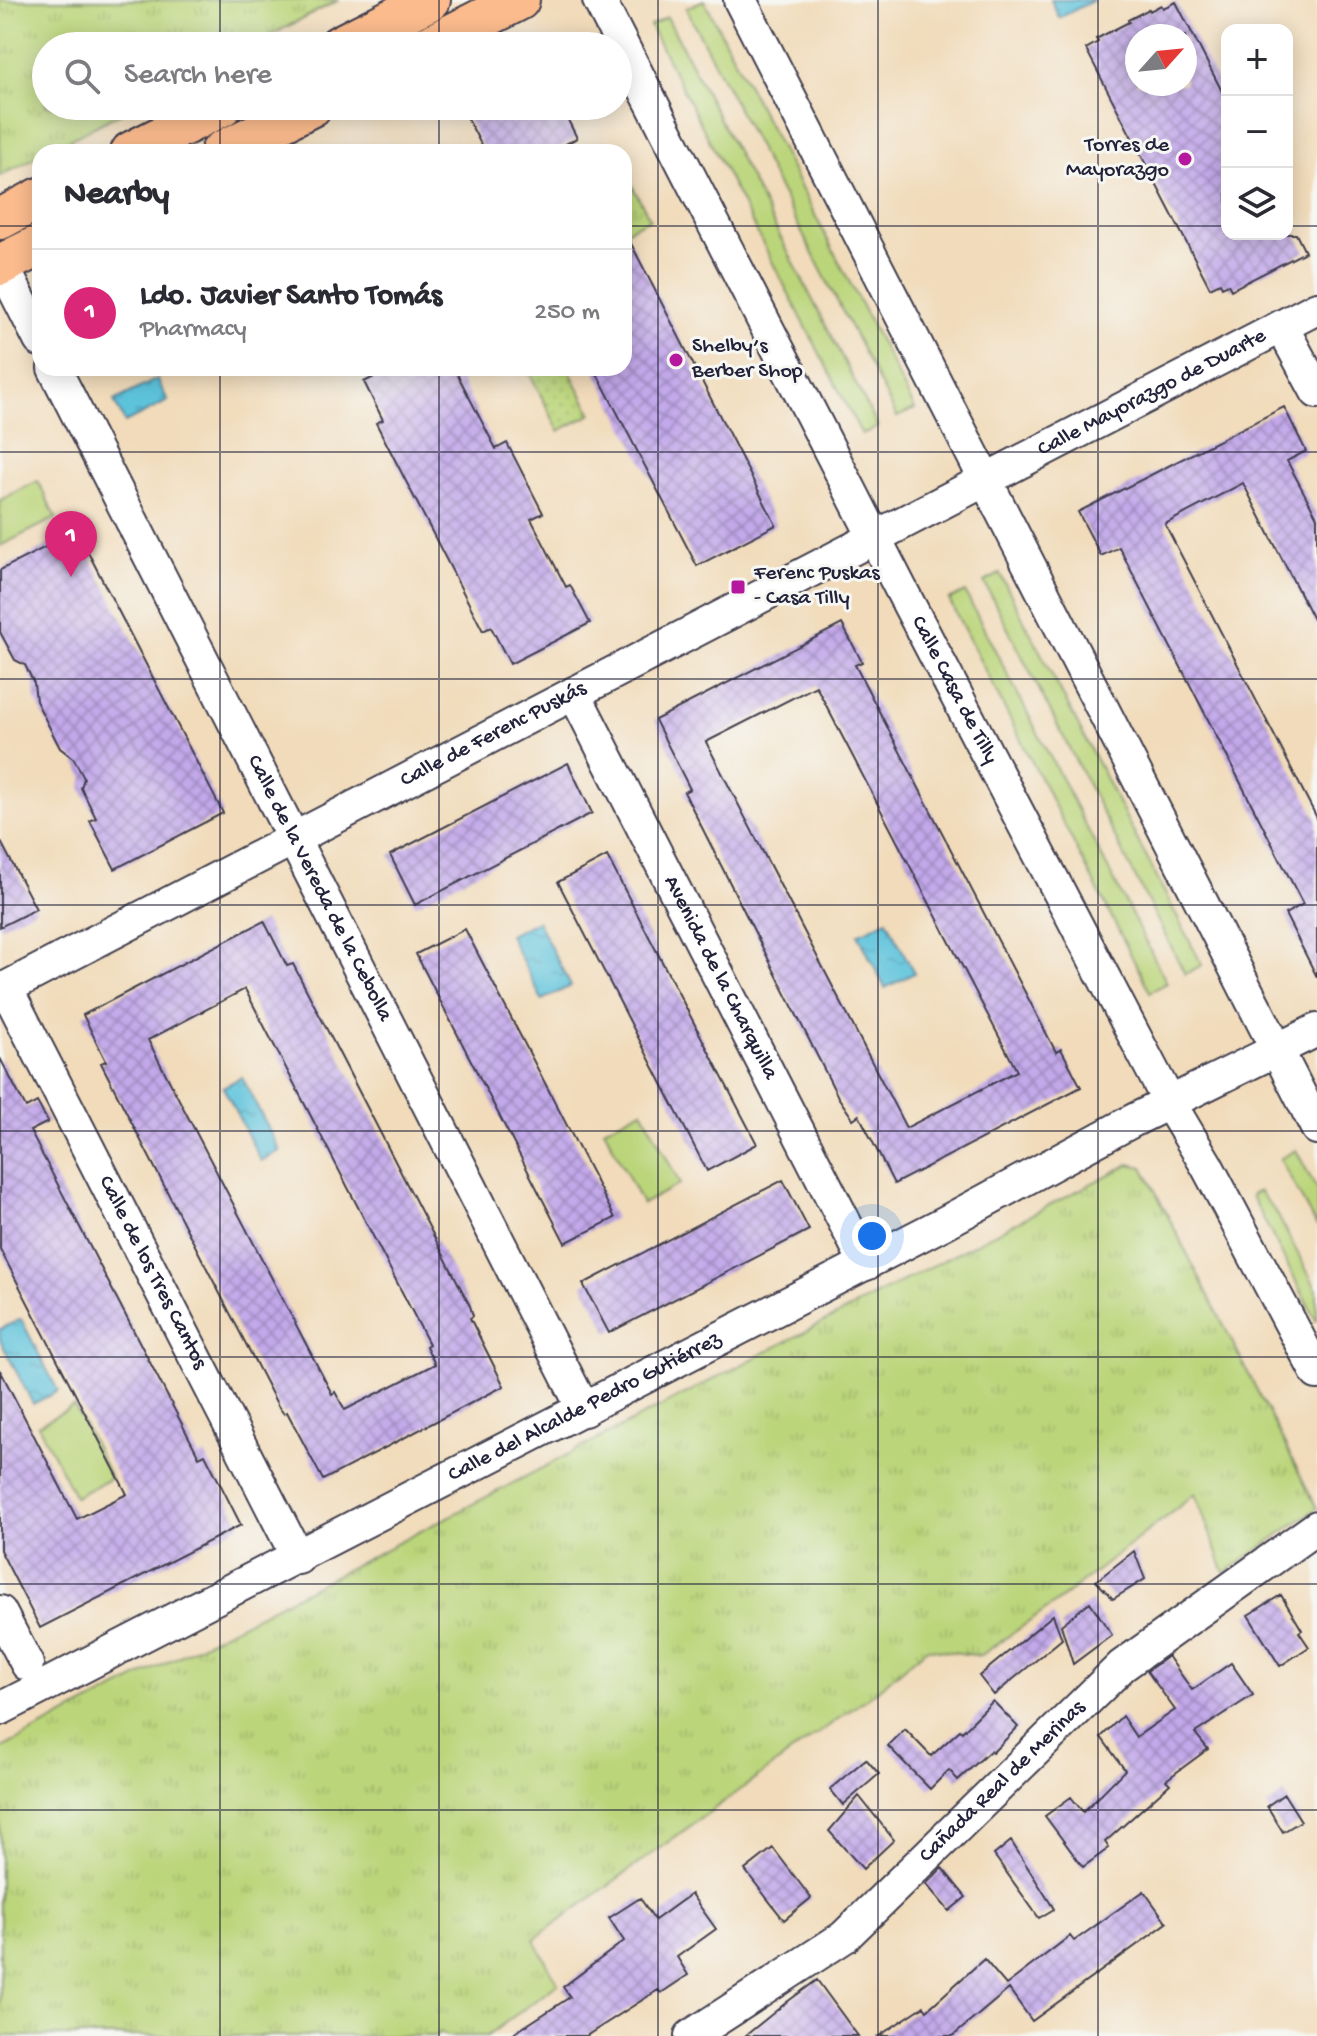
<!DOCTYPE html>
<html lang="en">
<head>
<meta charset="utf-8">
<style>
  body { margin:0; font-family:"Gochi Hand",sans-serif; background:#f2f2f3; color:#2b2b33 }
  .controls { position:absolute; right:24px; top:24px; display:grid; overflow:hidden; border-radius:16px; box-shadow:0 4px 20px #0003 }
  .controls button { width:72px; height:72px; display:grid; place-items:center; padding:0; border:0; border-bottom:2px solid #e1e1e2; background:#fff; color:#2b2b33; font:40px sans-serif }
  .compass { position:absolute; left:1125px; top:24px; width:72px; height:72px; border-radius:50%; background:#fff; box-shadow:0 4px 20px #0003; rotate:63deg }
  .you { position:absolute; left:872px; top:1236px; width:28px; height:28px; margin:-20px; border:6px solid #fff; border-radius:50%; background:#1a73e8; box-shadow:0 0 0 12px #1a73e833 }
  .badge { display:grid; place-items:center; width:52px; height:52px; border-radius:50%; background:#db2777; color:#fff; font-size:26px; font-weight:700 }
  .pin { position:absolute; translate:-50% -66px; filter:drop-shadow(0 2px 4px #0008) }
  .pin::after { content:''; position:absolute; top:42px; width:28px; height:24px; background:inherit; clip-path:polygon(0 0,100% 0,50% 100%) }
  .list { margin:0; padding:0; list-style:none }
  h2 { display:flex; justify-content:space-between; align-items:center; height:104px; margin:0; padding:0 32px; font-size:34px }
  h2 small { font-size:26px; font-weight:400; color:#7c7c81 }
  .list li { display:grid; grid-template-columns:52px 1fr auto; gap:24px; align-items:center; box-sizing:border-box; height:128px; padding:0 32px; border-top:2px solid #e1e1e2 }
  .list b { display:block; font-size:30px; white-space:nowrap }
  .list p { margin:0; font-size:26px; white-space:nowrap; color:#7c7c81 }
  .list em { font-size:26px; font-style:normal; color:#7c7c81 }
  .icon { flex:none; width:44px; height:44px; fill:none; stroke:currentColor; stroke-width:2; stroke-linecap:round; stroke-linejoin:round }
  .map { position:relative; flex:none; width:1317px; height:2036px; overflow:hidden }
  .search { position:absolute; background:#fff; box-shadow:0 4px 20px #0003; left:32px; top:32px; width:600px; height:88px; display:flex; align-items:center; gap:20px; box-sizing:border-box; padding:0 28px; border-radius:44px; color:#7c7c81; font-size:30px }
  .panel { position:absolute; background:#fff; box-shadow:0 4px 20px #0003; left:32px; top:144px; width:600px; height:232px; border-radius:24px }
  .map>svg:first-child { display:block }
</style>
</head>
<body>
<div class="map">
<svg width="1317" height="2036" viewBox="0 0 1317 2036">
  <defs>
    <pattern id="grass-tufts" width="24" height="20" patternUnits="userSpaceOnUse" patternTransform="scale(2)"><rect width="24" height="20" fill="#bbd57a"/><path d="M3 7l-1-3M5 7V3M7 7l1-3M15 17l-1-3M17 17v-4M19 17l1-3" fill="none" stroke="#a0b76a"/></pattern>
    <pattern id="park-dots" width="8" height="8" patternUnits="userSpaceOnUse" patternTransform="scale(2)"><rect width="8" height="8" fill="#bbd57a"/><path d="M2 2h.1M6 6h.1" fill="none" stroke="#a0b76a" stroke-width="1.8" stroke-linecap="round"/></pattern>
    <pattern id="water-ripples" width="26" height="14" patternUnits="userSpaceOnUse" patternTransform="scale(2)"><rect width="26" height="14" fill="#5dc3db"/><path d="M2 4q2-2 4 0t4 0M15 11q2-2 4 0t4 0" fill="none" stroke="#51a7bd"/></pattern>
    <pattern id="building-cross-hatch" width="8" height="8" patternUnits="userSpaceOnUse" patternTransform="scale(2)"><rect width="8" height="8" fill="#c3a9ea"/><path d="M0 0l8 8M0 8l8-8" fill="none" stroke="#9e89bf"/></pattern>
  </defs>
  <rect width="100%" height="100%" fill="#f6f6f2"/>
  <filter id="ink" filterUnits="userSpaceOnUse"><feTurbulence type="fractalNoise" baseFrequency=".0125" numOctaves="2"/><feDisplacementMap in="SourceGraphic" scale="16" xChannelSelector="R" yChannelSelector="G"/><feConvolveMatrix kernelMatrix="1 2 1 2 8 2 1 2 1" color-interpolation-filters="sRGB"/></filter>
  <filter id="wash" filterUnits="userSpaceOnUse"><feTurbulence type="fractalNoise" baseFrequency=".006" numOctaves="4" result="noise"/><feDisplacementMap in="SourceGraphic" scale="32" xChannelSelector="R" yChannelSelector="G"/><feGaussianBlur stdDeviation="1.8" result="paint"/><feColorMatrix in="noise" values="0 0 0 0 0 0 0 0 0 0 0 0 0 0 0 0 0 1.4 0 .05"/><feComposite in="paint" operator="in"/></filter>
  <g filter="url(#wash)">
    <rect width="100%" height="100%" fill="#f1dbba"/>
    <path fill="url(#grass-tufts)" stroke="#6e7c5a" stroke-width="2" d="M0,0H339L250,46H46V106H134L46,152H40V155L0,176Z
      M626,174L650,219L625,231L624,240Z
      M1129,1164L1143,1167L1317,1508L1225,1573L1195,1494L1053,1605L980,1656L927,1648L874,1693L534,1939L558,1984L487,2036H446L440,2032L435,2036H0V1749Z"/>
    <path fill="url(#park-dots)" stroke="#6e7c5a" stroke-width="2" d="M527,368H568L592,414L559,431Z"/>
    <path fill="#bbd57a" stroke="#6e7c5a" stroke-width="2" d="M704,0L915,409L897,417L686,8Z
      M667,17L878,427L862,435L650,26Z
      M38,481L56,518L0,546V500Z
      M1000,574L1202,965L1185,974L984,582Z
      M965,592L1167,983L1150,992L949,600Z
      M642,1110L680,1184L642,1204L604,1129Z
      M1296,1150L1317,1190V1227L1280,1159Z
      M1259,1191L1277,1214L1317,1290V1322L1251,1195Z
      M74,1406L111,1478L75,1497L38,1425Z"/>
    <path fill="url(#water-ripples)" stroke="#40728b" stroke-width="2" d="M1051,0H1094L1059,18Z
      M157,379L168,401L125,423L114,401Z
      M887,920L914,973L885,988L858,934Z
      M537,921L571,986L542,1000L509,935Z
      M242,1077L280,1151L261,1161L223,1087Z
      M21,1319L58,1391L33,1404L0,1340V1329Z"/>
    <g id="blocks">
      <path fill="url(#building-cross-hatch)" fill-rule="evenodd" d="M1176,2L1227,101V234H1296L1305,252L1231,290L1228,284L1222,287L1220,283L1210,288L1086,49L1098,42L1096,39L1129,22L1128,20L1149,9L1150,11L1161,5L1163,8ZM1137,36H1185V84H1137Z
        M461,106H561L577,138L551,152H485Z
        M624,230L776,525L697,566L594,368H624Z
        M392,368H454L496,449L507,443L543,513L531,519L566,587L570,585L590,623L510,664L491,627L483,631L376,423L383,420L364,382Z
        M1284,407L1306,451L1287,461L1317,517V627L1243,483L1165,524L1317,818V977L1285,914L1303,904L1234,770L1119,547L1101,556L1078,512Z
        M77,531L223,813L115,869L90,821L96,818L81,788L84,778L74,759L60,748L36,701L34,683L25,665L15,660L0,632V570Z
        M842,624L862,662L855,665L1056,1052L1061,1049L1081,1087L894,1184L859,1115L853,1119L838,1097L684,792L690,789L655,720ZM816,686L1017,1071L906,1128L706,742Z
        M568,763L592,813L415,905L390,855Z
        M0,840L36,909L0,927Z
        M607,856L757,1144L707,1171L558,882Z
        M264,921L287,966L293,964L470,1306L473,1316L470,1318L504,1386L323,1480L287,1412L284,1414L278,1406L155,1168L101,1063L106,1061L83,1015ZM245,989L429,1344L426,1346L435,1364L345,1410L335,1392L332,1394L148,1040Z
        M465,929L615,1218L565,1243L416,954Z
        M0,1058L26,1108L37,1102L48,1122L30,1131L199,1457L205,1454L241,1525L40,1628L0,1550V1370L77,1519L127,1494L0,1249Z
        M783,1180L809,1230L609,1333L583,1284Z
        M1134,1551L1145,1579L1113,1599L1096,1581Z
        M1281,1595L1302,1630L1299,1632L1309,1647L1280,1666L1248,1615Z
        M1090,1602L1112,1635L1073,1664L1061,1625Z
        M1053,1615L1062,1639L994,1695L979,1676Z
        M1168,1656L1192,1690L1231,1663L1253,1695L1195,1733L1208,1749L1166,1780L1170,1784L1105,1842L1109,1848L1083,1867L1045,1816L1071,1797L1083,1812L1125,1770L1101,1737L1122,1716L1136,1737L1175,1710L1147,1671Z
        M993,1701L1018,1727L992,1753L990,1751L958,1780L949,1770L930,1789L888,1746L905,1729L931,1756L960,1730L962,1732Z
        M866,1759L879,1774L843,1805L830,1789Z
        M1284,1794L1301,1821L1283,1832L1267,1806Z
        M859,1796L894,1840L863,1869L829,1831Z
        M1011,1841L1054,1909L1039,1918L994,1855Z
        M773,1848L811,1898L784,1920L745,1870Z
        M942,1868L966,1897L949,1911L926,1884Z
        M1144,1891L1167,1923L1032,2021L1009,1989L953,2036H879L924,2006L927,2010L984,1959L1006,1985L1070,1936L1074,1941Z
        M691,1894L716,1929L677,1957L688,1975L661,1993L658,1990L586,2036H510L570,1997L563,1987L624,1941L609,1918L640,1898L655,1920Z
        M817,1980L858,2036H745L787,2002Z"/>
    </g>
  </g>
  <g filter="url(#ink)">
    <use href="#blocks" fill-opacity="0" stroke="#413e4e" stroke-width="2"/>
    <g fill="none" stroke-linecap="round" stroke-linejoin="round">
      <g stroke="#413e4e" stroke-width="36">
        <g id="minor">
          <path id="s1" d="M599,0L906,599L1170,1104L1207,1166L1317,1373"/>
          <path d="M740,0L1317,1128"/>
          <path d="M0,261L40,340"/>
          <path d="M1282,327L1317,392"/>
          <path id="s2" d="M54,368L584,1410"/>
          <path id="s3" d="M574,693L866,1264"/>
          <path id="s4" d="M6,988L298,1558"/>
          <path id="s5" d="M0,991L1317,308"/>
          <path d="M0,1612L27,1664"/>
          <path id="s6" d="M0,1709L944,1223L1134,1120L1317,1030"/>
          <path id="s7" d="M691,2036L844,1937L1122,1666L1317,1527"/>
        </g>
      </g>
      <g stroke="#413e4e" stroke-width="44">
        <path id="major" d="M339,46L430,0
          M429,46L519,0
          M131,152L222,106
          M221,152L312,106
          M0,219L40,198
          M0,265L40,245"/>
      </g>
      <use href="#minor" stroke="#fff" stroke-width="32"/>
      <use href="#major" stroke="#fbbb8d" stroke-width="40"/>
    </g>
  </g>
  <path fill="none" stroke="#22223b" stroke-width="2" stroke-opacity="0.55" d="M220,0V46M439,0V46M658,0V2036M878,0V2036M1098,0V2036M220,106V152M439,106V152M0,226H40M624,226H1227M1287,226H1317M220,368V2036M439,368V2036M0,452H1317M0,679H1317M0,905H1317M0,1131H1317M0,1357H1317M0,1584H1317M0,1810H1317"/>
  <g fill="#b5179e" stroke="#f6f6f2" stroke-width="3">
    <circle cx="1185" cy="159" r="8"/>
    <circle cx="676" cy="360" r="8"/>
    <rect x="730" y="579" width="16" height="16" rx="4"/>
  </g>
  <g text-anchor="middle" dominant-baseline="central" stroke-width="6" stroke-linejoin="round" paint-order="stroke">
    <g font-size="22" fill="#22223b" stroke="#f6f6f2" text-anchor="start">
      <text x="1169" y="146" text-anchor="end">Torres de<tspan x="1169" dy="25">Mayorazgo</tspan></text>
      <text x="692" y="347">Shelby’s<tspan x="692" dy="25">Berber Shop</tspan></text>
      <text x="754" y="574">Ferenc Puskas<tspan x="754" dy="25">- Casa Tilly</tspan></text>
    </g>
    <g font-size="22" fill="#22223b" stroke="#f6f6f2">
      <text stroke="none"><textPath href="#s5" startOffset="1298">Calle Mayorazgo de Duarte</textPath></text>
      <text stroke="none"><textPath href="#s1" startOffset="776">Calle Casa de Tilly</textPath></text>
      <text stroke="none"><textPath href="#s5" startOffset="556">Calle de Ferenc Puskás</textPath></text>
      <text stroke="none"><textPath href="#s2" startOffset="584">Calle de la Vereda de la Cebolla</textPath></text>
      <text stroke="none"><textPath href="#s3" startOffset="320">Avenida de la Charquilla</textPath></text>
      <text stroke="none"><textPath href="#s4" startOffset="320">Calle de los Tres Cantos</textPath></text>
      <text stroke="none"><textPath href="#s6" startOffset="658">Calle del Alcalde Pedro Gutiérrez</textPath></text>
      <text stroke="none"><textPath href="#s7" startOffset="404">Cañada Real de Merinas</textPath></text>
    </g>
  </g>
</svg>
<div class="controls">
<button>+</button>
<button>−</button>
<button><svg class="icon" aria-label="layers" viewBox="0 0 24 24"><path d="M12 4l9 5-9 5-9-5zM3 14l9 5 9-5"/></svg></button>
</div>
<svg class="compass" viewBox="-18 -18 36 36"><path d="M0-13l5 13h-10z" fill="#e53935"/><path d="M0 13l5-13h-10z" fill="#7c7c81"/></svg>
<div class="you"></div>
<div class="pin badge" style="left:71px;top:577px">1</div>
<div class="search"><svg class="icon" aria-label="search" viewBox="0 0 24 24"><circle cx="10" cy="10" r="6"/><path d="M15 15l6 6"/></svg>Search here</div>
<section class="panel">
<h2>Nearby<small></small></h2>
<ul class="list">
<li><span class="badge">1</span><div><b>Ldo. Javier Santo Tomás</b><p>Pharmacy</p></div><em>250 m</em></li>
</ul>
</section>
</div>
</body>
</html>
